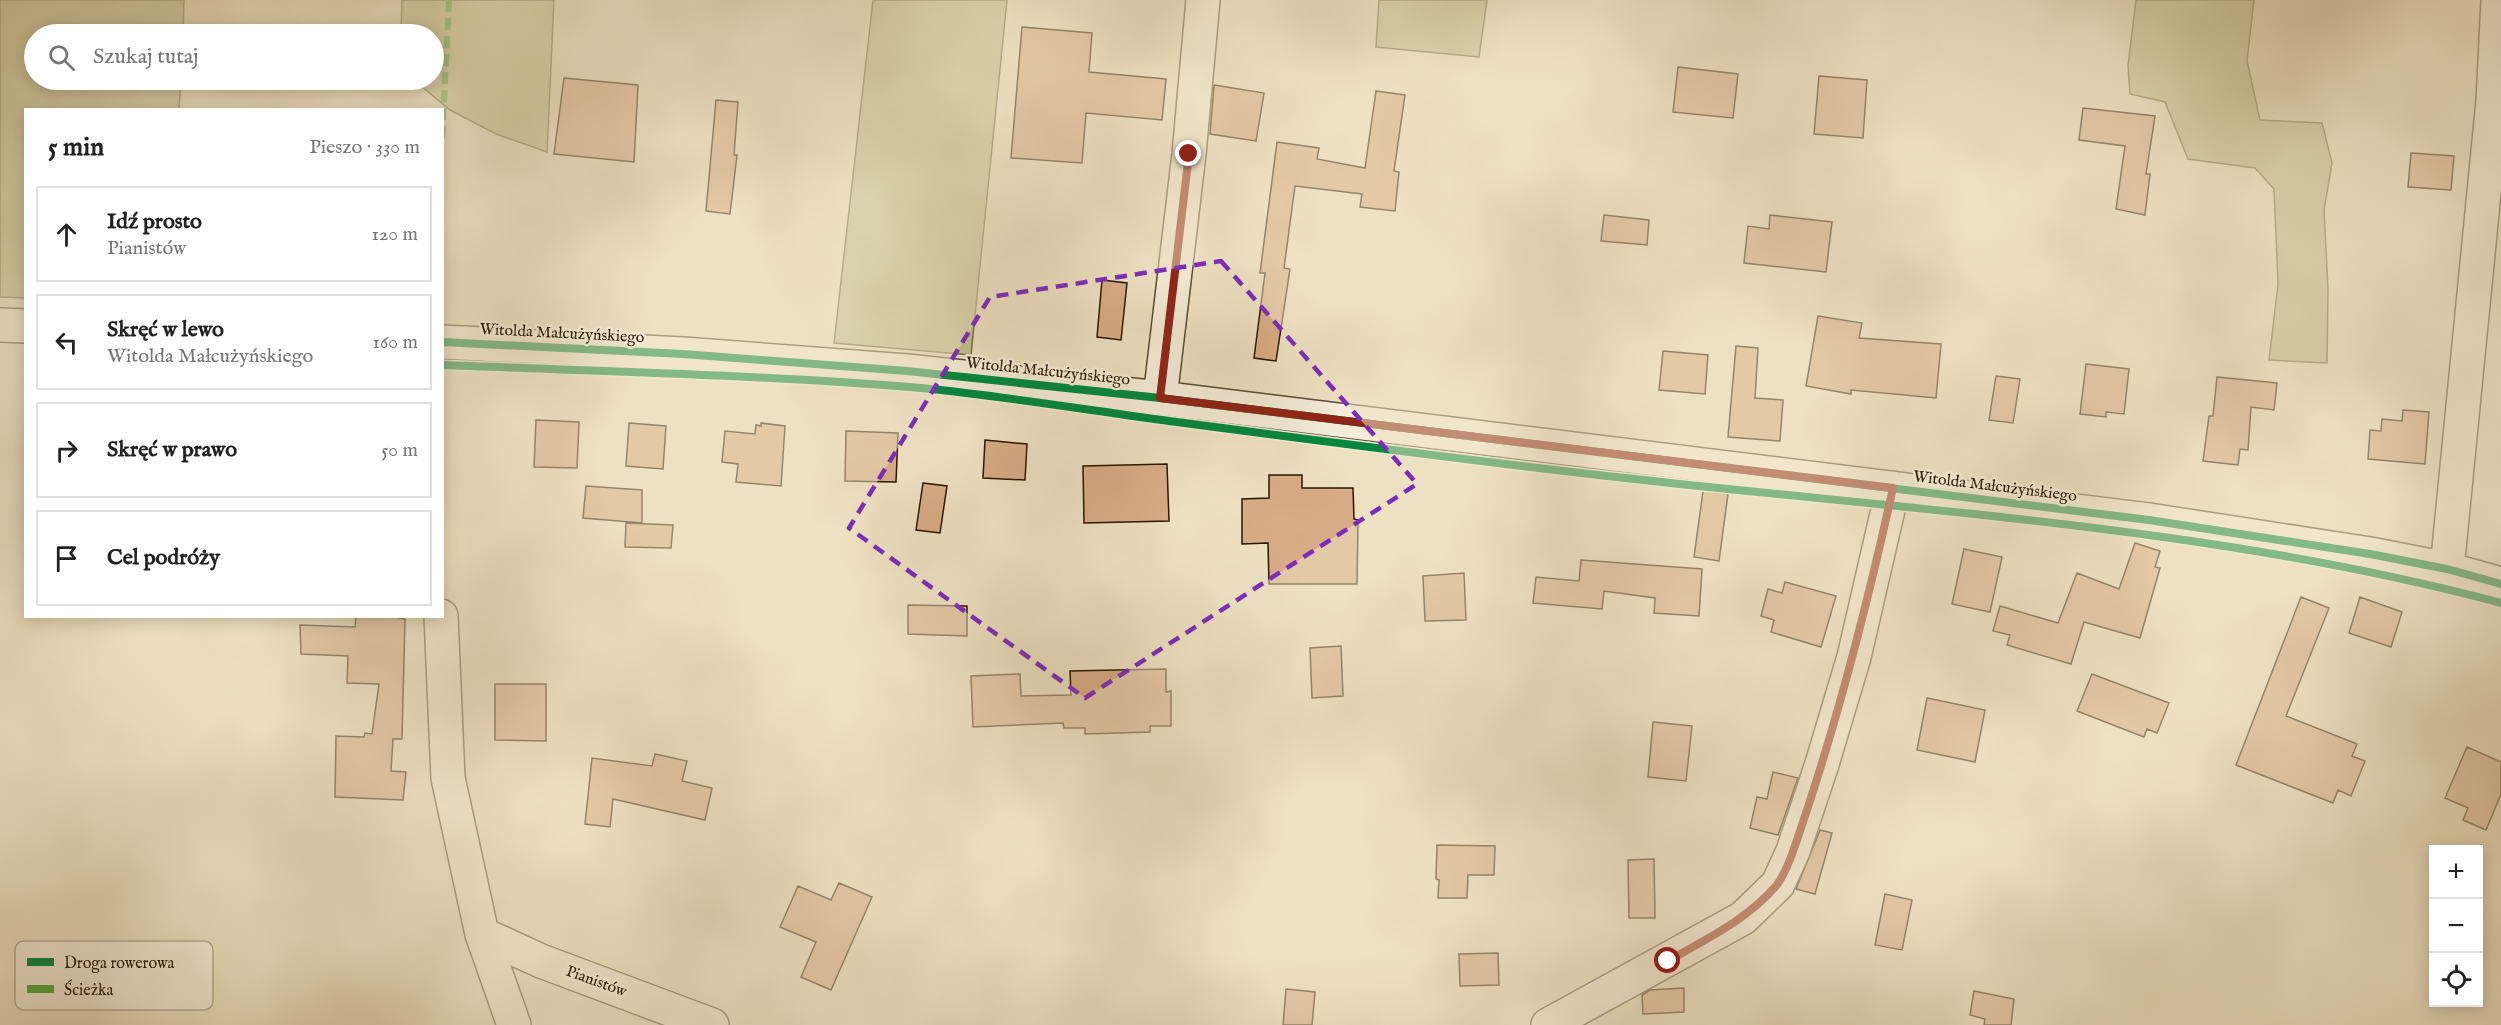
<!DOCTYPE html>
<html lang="pl">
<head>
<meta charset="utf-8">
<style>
  body { margin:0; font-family:"IM FELL English",serif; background:#f6f6f6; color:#222 }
  .controls { position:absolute; right:18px; bottom:18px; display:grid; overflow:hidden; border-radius:0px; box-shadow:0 3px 15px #0003 }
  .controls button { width:54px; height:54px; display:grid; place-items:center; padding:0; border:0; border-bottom:2px solid #e0e0e0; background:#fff; color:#222; font:30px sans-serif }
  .stop { position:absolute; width:18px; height:18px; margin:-14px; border:4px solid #8f2418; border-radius:50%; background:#fff }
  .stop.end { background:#8f2418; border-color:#fff; box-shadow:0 2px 6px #0008 }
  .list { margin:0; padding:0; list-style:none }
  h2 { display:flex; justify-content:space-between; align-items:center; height:78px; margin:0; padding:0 24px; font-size:26px }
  h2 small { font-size:20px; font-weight:400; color:#767676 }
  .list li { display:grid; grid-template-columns:39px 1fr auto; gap:18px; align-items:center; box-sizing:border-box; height:96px; margin:0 12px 12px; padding:0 12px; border:2px solid #e0e0e0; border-radius:0px }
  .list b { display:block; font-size:22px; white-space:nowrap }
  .list p { margin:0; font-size:20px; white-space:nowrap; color:#767676 }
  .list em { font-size:20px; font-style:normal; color:#767676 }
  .icon { flex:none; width:33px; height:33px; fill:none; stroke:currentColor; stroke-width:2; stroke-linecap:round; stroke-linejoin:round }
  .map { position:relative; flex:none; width:2501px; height:1025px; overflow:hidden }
  .search { position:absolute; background:#fff; box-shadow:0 3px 15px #0003; left:24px; top:24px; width:420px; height:66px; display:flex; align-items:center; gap:15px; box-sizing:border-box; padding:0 21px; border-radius:33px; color:#767676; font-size:22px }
  .panel { position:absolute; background:#fff; box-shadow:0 3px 15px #0003; left:24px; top:108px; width:420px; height:510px; border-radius:0px }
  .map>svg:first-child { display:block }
</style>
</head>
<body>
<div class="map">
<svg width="2501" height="1025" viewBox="0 0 2501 1025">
  <rect width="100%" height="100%" fill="#eee1c2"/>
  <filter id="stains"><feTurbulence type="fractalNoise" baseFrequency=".00333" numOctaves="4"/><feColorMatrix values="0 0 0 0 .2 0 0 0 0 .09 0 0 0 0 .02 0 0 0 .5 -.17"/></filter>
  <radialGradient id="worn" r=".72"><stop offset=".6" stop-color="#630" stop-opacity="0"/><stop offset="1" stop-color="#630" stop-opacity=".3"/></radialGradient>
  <path fill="#c0c18e" stroke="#746c47" stroke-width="1.5" d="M0,0H184L183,34H34V80H181L179,109L26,110L25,298L0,297Z
    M402,0H554L547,152L496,134L450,110L414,80H434V34H401Z
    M873,0H1007L971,355L834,343Z
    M1379,0H1487L1479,57L1376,47Z
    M2136,0H2254L2247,61L2260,120L2322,123L2332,163L2324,210L2328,289L2327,363L2269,360L2278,284L2274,189L2255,168L2188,159L2165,102L2130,94L2128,66Z"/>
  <path fill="#d8ac86" stroke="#271600" stroke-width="1.5" d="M1022,27L1092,33L1089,72L1166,79L1162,120L1086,113L1082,163L1011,158Z
    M1678,67L1738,74L1733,118L1673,112Z
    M1819,76L1867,80L1863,138L1814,134Z
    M564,78L638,85L634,162L554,154Z
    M1214,85L1264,93L1256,141L1210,134Z
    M1376,91L1405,95L1394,171L1399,172L1395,211L1360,207L1362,194L1295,186L1284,268L1290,269L1276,361L1254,358L1265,273H1260L1277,142L1319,148L1317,159L1365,168Z
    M716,100L738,102L734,155H737L730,214L706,211Z
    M2083,108L2155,116L2146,174H2150L2145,215L2116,209L2125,146L2079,140Z
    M2411,153L2454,156L2451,190L2408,187Z
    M1604,215L1649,220L1647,245L1601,241Z
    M1770,215L1832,222L1826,272L1744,263L1748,226L1769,229Z
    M1102,280L1127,283L1121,340L1097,337Z
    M1818,316L1862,323L1859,338L1941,344L1936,398L1851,390V394L1806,386Z
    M1736,346L1758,348L1755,398L1783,400L1780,441L1728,437Z
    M1663,351L1708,355L1705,394L1659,390Z
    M2086,364L2129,369L2124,414L2106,412V417L2080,414Z
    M1996,376L2020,379L2013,423L1989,420Z
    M2217,377L2277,383L2274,410L2251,407L2248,450L2240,449L2238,465L2203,461L2209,416H2213Z
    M2403,410L2429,412L2425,464L2368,459L2370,430L2381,431L2382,419L2402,421Z
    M536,420L579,422L577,468L534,467Z
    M629,423L666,426L663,469L626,466Z
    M761,423L785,426L781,486L736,482L738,464L722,462L725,431L755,434L756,425L761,426Z
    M846,431L898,433L896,482L845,481Z
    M985,440L1027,444L1025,480L983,478Z
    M1167,464L1169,521L1084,523L1083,466Z
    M1269,475H1302V488H1353L1354,519L1358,520L1357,584H1269L1268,543L1242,544V499L1269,498Z
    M923,483L947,486L940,533L916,530Z
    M586,486L642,490V523L583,518Z
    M1703,491L1728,494L1719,561L1694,557Z
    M626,523L673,525L671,548L625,547Z
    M2135,543L2160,551L2155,567L2160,568L2140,638L2084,622L2071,664L2007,645L2010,635L1993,631L2000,606L2058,623L2077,573L2119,589Z
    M1964,549L2002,557L1990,612L1952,604Z
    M1581,560L1702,569L1699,616L1654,613L1655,598L1604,591L1602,609L1533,603L1536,577L1579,581Z
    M1464,573L1466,620L1425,621L1423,576Z
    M1785,582L1836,596L1821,647L1771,632L1774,620L1761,616L1768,589L1782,593Z
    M2301,597L2329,608L2286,716L2357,744L2352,756L2365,761L2351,796L2338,790L2333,803L2236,765Z
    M2360,597L2402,612L2391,647L2349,633Z
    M908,605L967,606V636L908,634Z
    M356,616H390L405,619L402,739H393L391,771L406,772L403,800L335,797L336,736L364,737L365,733L372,734L379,684L347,683L348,656L301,654L300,625L355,627Z
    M1341,646L1343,696L1312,698L1310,648Z
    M1166,669V692L1171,691V726H1150V732L1085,734V728H1064L1063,723L973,727L971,676L1020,674L1021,696L1071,695L1070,671Z
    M2092,674L2169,703L2157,733L2147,729L2144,737L2077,711Z
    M495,684H546V741L495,740Z
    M1927,698L1985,710L1975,762L1917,750Z
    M1653,722L1692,726L1686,781L1648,777Z
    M2467,747L2501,762V794L2486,830L2463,820L2468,808L2445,798Z
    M655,754L687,761L682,781L712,788L705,820L613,799L610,827L585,824L592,758L652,766Z
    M1773,772L1798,778L1778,835L1750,828L1757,797L1767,799Z
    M1820,830L1832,833L1815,894L1796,889Z
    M1437,845L1495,846L1494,875H1468L1467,898H1438L1439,880L1436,879Z
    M1654,859L1655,918H1629L1628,860Z
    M839,883L872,897L831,990L801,977L816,942L780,927L798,886L831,900Z
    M1885,894L1912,900L1902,950L1875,945Z
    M1498,953L1499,985L1460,986L1459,954Z
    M1684,988V1012L1643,1014L1642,995L1650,990Z
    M1286,989L1315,992L1312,1025H1283Z
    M1974,991L2014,999L2011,1025H1984L1985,1019L1970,1015Z"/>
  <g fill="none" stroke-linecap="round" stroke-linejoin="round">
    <g stroke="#594930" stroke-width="36">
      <path id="minor" d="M0,325L26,326
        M442,342L683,354L907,371L1160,398L2149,520L2370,554L2447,569L2501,584
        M1160,398L1189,154L1203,0
        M2447,569L2493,101L2498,0
        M441,616L448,778L482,934L514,1025
        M482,934L541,961L712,1025
        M1548,1025L1743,918L1778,884L1793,851L1822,764L1854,657L1893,488"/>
    </g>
    <use href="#minor" stroke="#f4ecd7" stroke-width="33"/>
    <path stroke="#53a940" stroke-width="6" stroke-dasharray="12 6" stroke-linecap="butt" d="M442,138L449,0"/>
    <g stroke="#f4ecd7" stroke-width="11">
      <path id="cycleway" d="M442,342L683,354L907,371L1160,398L2149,520L2370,554L2447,569L2501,584
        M442,365C602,371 762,375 921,388C1004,396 1087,410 1169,421C1321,441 1473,461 1625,478C1916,511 2217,527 2501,603"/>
    </g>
    <use href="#cycleway" stroke="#00873e" stroke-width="8"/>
  </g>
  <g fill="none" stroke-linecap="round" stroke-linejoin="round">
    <path stroke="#8f2418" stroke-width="8" d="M1189,154L1160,398L1893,488C1869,597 1842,704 1807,810C1800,830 1789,870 1776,886C1745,921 1708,938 1668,961"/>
  </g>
  <path d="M0 0H2501V1025H0ZM1221,261L1417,484L1085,698L849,528L990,297Z" fill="#eee1c2" fill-opacity=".55" fill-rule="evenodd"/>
  <path fill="none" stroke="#7b2cbf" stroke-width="4.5" stroke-dasharray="12 8" stroke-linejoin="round" d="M1221,261L1417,484L1085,698L849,528L990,297Z"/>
  <g text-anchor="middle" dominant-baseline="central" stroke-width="5" stroke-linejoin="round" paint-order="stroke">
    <g font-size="16" fill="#271600" stroke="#f4ecd7">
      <text transform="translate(562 334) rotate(3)">Witolda Małcużyńskiego</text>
      <text transform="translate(1048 372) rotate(6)">Witolda Małcużyńskiego</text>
      <text transform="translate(1995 487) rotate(7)">Witolda Małcużyńskiego</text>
      <text transform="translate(596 982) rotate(20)">Pianistów</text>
    </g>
  </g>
  <rect x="15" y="941" width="198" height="69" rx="9" fill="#f4ecd7" stroke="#b6ac96" stroke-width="1.5"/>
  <rect x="27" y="958" width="27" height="8" fill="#00873e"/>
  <rect x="27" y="985" width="27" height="8" fill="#53a940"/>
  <g font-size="16" fill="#271600">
    <text x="64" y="968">Droga rowerowa</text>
    <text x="64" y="995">Ścieżka</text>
  </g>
  <rect width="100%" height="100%" filter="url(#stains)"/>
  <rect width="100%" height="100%" fill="url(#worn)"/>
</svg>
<div class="controls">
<button>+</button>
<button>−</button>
<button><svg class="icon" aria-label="locate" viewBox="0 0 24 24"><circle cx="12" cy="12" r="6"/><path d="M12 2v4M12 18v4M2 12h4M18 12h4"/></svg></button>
</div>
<div class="stop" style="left:1668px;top:961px"></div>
<div class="stop end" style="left:1189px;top:154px"></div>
<div class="search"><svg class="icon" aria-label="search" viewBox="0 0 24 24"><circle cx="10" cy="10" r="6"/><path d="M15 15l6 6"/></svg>Szukaj tutaj</div>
<section class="panel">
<h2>5 min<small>Pieszo · 330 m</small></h2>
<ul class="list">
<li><svg class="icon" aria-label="ahead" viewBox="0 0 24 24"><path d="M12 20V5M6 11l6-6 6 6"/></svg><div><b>Idź prosto</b><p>Pianistów</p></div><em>120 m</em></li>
<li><svg class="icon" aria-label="left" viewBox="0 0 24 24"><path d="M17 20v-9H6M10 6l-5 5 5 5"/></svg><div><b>Skręć w lewo</b><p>Witolda Małcużyńskiego</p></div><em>160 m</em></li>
<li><svg class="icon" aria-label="right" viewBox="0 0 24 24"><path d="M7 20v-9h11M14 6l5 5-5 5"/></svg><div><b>Skręć w prawo</b></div><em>50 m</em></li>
<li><svg class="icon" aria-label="arrive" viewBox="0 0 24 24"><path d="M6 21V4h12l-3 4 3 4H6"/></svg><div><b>Cel podróży</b></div></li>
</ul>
</section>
</div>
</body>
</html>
